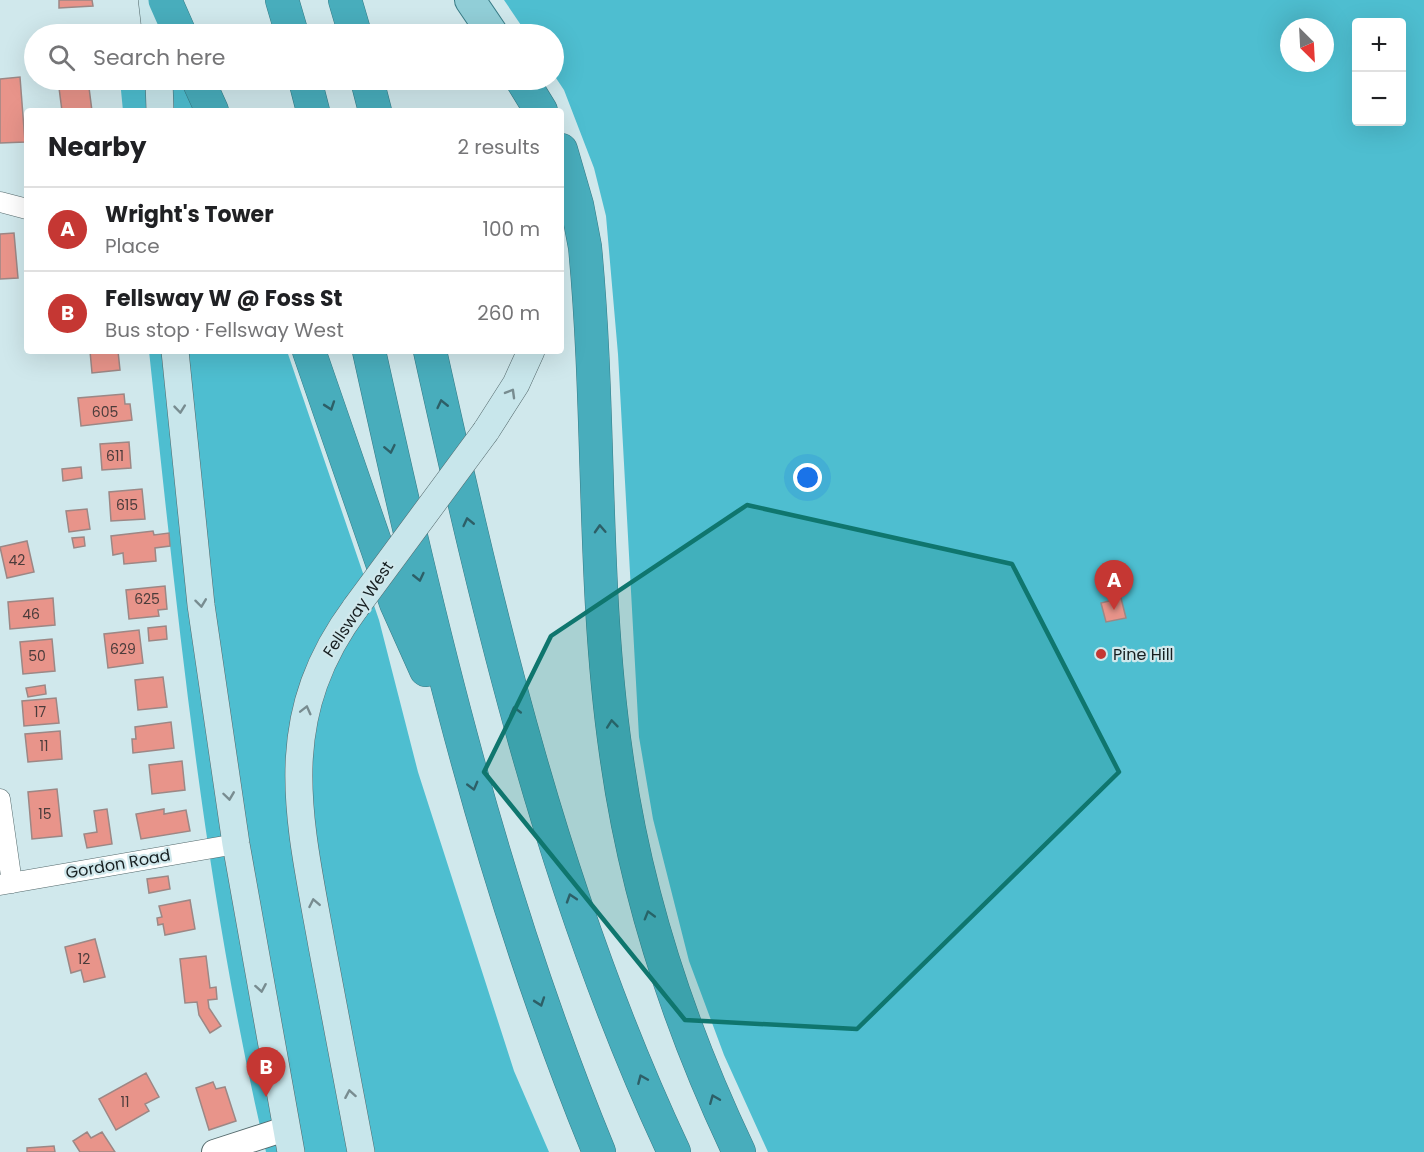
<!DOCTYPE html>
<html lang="en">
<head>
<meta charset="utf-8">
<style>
  body { margin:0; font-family:Poppins,sans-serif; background:#f2f2f2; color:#202124 }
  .controls { position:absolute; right:18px; top:18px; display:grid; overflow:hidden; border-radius:6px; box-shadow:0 6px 24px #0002 }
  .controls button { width:54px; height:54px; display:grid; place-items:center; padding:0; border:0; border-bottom:2px solid #e0e0e0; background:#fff; color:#202124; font:30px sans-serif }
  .compass { position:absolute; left:1280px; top:18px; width:54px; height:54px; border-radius:50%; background:#fff; box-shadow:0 6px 24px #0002; rotate:156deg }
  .you { position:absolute; left:808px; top:478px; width:21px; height:21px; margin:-15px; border:4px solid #fff; border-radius:50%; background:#1a73e8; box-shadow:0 0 0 9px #1a73e833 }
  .badge { display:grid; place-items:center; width:39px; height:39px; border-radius:50%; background:#c53733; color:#fff; font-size:20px; font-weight:700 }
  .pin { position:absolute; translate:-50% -50px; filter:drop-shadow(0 2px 3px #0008) }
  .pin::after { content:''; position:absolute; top:32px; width:21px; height:18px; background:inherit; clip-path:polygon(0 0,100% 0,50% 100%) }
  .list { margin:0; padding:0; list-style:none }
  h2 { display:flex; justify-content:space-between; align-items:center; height:78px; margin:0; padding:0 24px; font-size:26px }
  h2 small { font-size:20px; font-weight:400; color:#757577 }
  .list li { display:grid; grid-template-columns:39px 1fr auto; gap:18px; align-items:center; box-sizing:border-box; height:84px; padding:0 24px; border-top:2px solid #e0e0e0 }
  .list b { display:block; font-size:22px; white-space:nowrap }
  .list p { margin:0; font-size:20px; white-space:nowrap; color:#757577 }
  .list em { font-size:20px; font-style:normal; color:#757577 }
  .icon { flex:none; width:33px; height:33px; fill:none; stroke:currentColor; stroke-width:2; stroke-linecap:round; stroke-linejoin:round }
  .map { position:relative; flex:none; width:1424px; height:1152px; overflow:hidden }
  .search { position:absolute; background:#fff; box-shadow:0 6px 24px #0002; left:24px; top:24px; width:540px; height:66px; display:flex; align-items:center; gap:15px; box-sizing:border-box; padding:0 21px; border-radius:33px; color:#757577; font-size:22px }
  .panel { position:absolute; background:#fff; box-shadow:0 6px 24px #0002; left:24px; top:108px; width:540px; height:246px; border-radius:6px }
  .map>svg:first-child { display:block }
</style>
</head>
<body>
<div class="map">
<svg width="1424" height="1152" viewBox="0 0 1424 1152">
  <rect width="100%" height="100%" fill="#d0e8ec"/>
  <path fill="#4ebed0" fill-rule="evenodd" d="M504,0H1424V1152H768L724,1055L689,961L653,819L639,737L618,354L606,216L594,168L564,90L554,75V34H527ZM1356,22H1402V122H1356ZM1289,27H1325V63H1289Z
    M120,80H185L197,111H123Z
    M149,351H287L379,620L418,772L514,1071L549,1152H266C204,889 178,619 149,351Z"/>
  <path fill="#e8948a" stroke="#9c8785" stroke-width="1.5" d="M59,0H92L93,6L59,8Z
    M20,77L25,142L0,143V79Z
    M58,80H88L92,111H62Z
    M14,233L18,278L0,279V234Z
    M90,351H118L120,370L92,373Z
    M124,394L125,404H130L132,420L81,426L78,398Z
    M129,442L131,468L102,470L100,444Z
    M81,467L82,478L63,481L62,469Z
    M142,489L145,519L111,521L109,492Z
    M87,509L90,529L69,532L66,511Z
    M153,531L154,535L169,533L170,546L155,548L156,561L124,564L123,553L113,555L111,536Z
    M84,537L85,546L74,548L72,538Z
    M27,541L34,572L7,578L0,547Z
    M165,586L167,609L158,610L159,616L129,619L126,590Z
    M53,598L55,625L10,629L8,602Z
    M1121,598L1126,618L1106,622L1101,603Z
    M166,626L167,639L149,641L148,628Z
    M139,630L143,663L108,668L104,634Z
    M52,639L55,671L23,674L20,642Z
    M163,677L167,707L138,710L135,680Z
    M45,685L46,694L28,697L26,688Z
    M56,698L59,723L24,726L22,701Z
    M171,722L174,748L133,753L132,739H136L135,727Z
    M60,731L62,759L28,762L25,734Z
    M182,761L185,790L152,794L149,765Z
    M57,789L62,836L32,839L28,792Z
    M107,809L112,844L87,848L84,834L97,832L94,811Z
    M164,809V814L186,810L190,831L141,839L136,814Z
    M168,876L170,889L149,893L147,879Z
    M190,900L195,929L165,935L163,924L158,925L157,918L162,917L159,906Z
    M95,939L105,977L84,982L81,970L71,973L65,947Z
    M206,956L210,988L216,987L217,999L208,1000L209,1008L221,1026L210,1033L199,1015L197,1002L185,1003L180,959Z
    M146,1073L159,1097L145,1104L149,1111L116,1130L99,1099Z
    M213,1082L216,1089L225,1087L236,1121L209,1130L196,1088Z
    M87,1132L91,1138L102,1132L115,1152H80L73,1141Z
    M54,1146L55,1152H27V1148Z"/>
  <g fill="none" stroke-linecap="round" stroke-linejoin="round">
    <g stroke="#54696c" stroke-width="21">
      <path id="minor" d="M0,202L27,209
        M0,799L12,883
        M0,885L236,844"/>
    </g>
    <g stroke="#54696c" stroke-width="26">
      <path id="tertiary" d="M214,1152L285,1129"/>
    </g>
    <g stroke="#54696c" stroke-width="28">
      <path id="secondary" d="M152,0L156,34
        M159,80L160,111
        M175,351L201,605L236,844L291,1152
        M486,431L516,384L531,351
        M356,607C272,720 299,818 322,946C335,1015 348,1083 361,1152"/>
    </g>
    <g stroke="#377b86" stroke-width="32">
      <path id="primary" d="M470,0L493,34"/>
    </g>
    <g stroke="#377b86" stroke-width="34">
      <path id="motorway" d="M165,0L180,34
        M282,0L292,34
        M345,0L355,34
        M198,80L212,111
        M305,80L313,111
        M367,80L375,111
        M522,80L541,111
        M561,150L577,205L585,247C601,415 592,586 616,753C635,892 679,1026 739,1152
        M309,351L396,603L426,670
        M369,351C430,626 491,890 599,1152
        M430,351C491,625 554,897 674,1152"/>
    </g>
    <use href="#minor" stroke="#fff" stroke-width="20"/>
    <use href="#tertiary" stroke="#fff" stroke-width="24"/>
    <use href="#secondary" stroke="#c8e6eb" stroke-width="27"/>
    <use href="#primary" stroke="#91ced7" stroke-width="30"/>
    <use href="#motorway" stroke="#48adbc" stroke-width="33"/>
    <g stroke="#54696c" stroke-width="28" stroke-linecap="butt">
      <path id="secondary-bridge" d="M356,607L486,431"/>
    </g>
    <use href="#secondary-bridge" stroke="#c8e6eb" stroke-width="27"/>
  </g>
  <defs><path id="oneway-chevron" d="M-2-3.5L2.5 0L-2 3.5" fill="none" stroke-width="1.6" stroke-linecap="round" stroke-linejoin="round" transform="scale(1.5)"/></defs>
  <g stroke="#788c90">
    <use href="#oneway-chevron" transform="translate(511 393) rotate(-60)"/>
    <use href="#oneway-chevron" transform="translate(180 409) rotate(84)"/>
    <use href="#oneway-chevron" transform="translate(201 603) rotate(83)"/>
    <use href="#oneway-chevron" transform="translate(306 710) rotate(-76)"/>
    <use href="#oneway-chevron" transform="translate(229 796) rotate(82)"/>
    <use href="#oneway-chevron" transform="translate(314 903) rotate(-101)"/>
    <use href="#oneway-chevron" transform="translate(261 988) rotate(80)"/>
    <use href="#oneway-chevron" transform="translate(350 1094) rotate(-100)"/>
  </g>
  <g stroke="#2d5f67">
    <use href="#oneway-chevron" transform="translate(442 404) rotate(-103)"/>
    <use href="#oneway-chevron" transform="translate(330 406) rotate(71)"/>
    <use href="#oneway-chevron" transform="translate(390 449) rotate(78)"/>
    <use href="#oneway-chevron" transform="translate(468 522) rotate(-103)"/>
    <use href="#oneway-chevron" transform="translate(600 529) rotate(-93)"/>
    <use href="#oneway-chevron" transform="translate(419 577) rotate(77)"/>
    <use href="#oneway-chevron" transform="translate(515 711) rotate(-105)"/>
    <use href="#oneway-chevron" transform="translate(612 724) rotate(-96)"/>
    <use href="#oneway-chevron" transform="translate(473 786) rotate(75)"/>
    <use href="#oneway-chevron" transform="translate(571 898) rotate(-108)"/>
    <use href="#oneway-chevron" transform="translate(649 915) rotate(-106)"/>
    <use href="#oneway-chevron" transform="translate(540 1002) rotate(71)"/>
    <use href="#oneway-chevron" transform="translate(642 1079) rotate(-113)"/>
    <use href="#oneway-chevron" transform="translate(714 1099) rotate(-112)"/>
  </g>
  <path fill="#0f766e" fill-opacity="0.2" stroke="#0f766e" stroke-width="4.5" stroke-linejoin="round" d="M747,505L1012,564L1119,772L857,1029L685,1020L484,772L551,636Z"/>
  <circle fill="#c53733" stroke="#d0e8ec" stroke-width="2" cx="1101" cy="654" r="6"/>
  <g text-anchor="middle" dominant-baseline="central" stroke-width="4.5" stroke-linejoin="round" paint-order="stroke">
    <g font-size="14" fill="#4b3c3b">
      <text x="105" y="412">605</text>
      <text x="115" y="456">611</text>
      <text x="127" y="505">615</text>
      <text x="17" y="560">42</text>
      <text x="147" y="599">625</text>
      <text x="31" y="614">46</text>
      <text x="123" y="649">629</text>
      <text x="37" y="656">50</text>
      <text x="40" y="712">17</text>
      <text x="44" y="746">11</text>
      <text x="45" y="814">15</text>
      <text x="84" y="959">12</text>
      <text x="125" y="1102">11</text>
    </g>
    <g font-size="16" fill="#171f21" stroke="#d0e8ec">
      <text transform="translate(358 609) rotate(-56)">Fellsway West</text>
      <text transform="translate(118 864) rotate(-10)">Gordon Road</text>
    </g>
    <g font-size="16" fill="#171f21" stroke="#d0e8ec" text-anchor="start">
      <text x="1113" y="654">Pine Hill</text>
    </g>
  </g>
</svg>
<div class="controls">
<button>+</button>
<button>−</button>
</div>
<svg class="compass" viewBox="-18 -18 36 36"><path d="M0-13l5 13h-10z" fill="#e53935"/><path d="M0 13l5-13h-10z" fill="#757577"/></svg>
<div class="you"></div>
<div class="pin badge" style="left:1114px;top:610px">A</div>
<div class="pin badge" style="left:266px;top:1097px">B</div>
<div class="search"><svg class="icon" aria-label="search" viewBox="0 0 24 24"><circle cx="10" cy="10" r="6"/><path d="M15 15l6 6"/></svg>Search here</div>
<section class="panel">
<h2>Nearby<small>2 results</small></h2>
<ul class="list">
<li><span class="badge">A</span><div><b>Wright's Tower</b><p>Place</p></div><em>100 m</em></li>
<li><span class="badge">B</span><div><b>Fellsway W @ Foss St</b><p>Bus stop · Fellsway West</p></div><em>260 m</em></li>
</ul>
</section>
</div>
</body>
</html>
